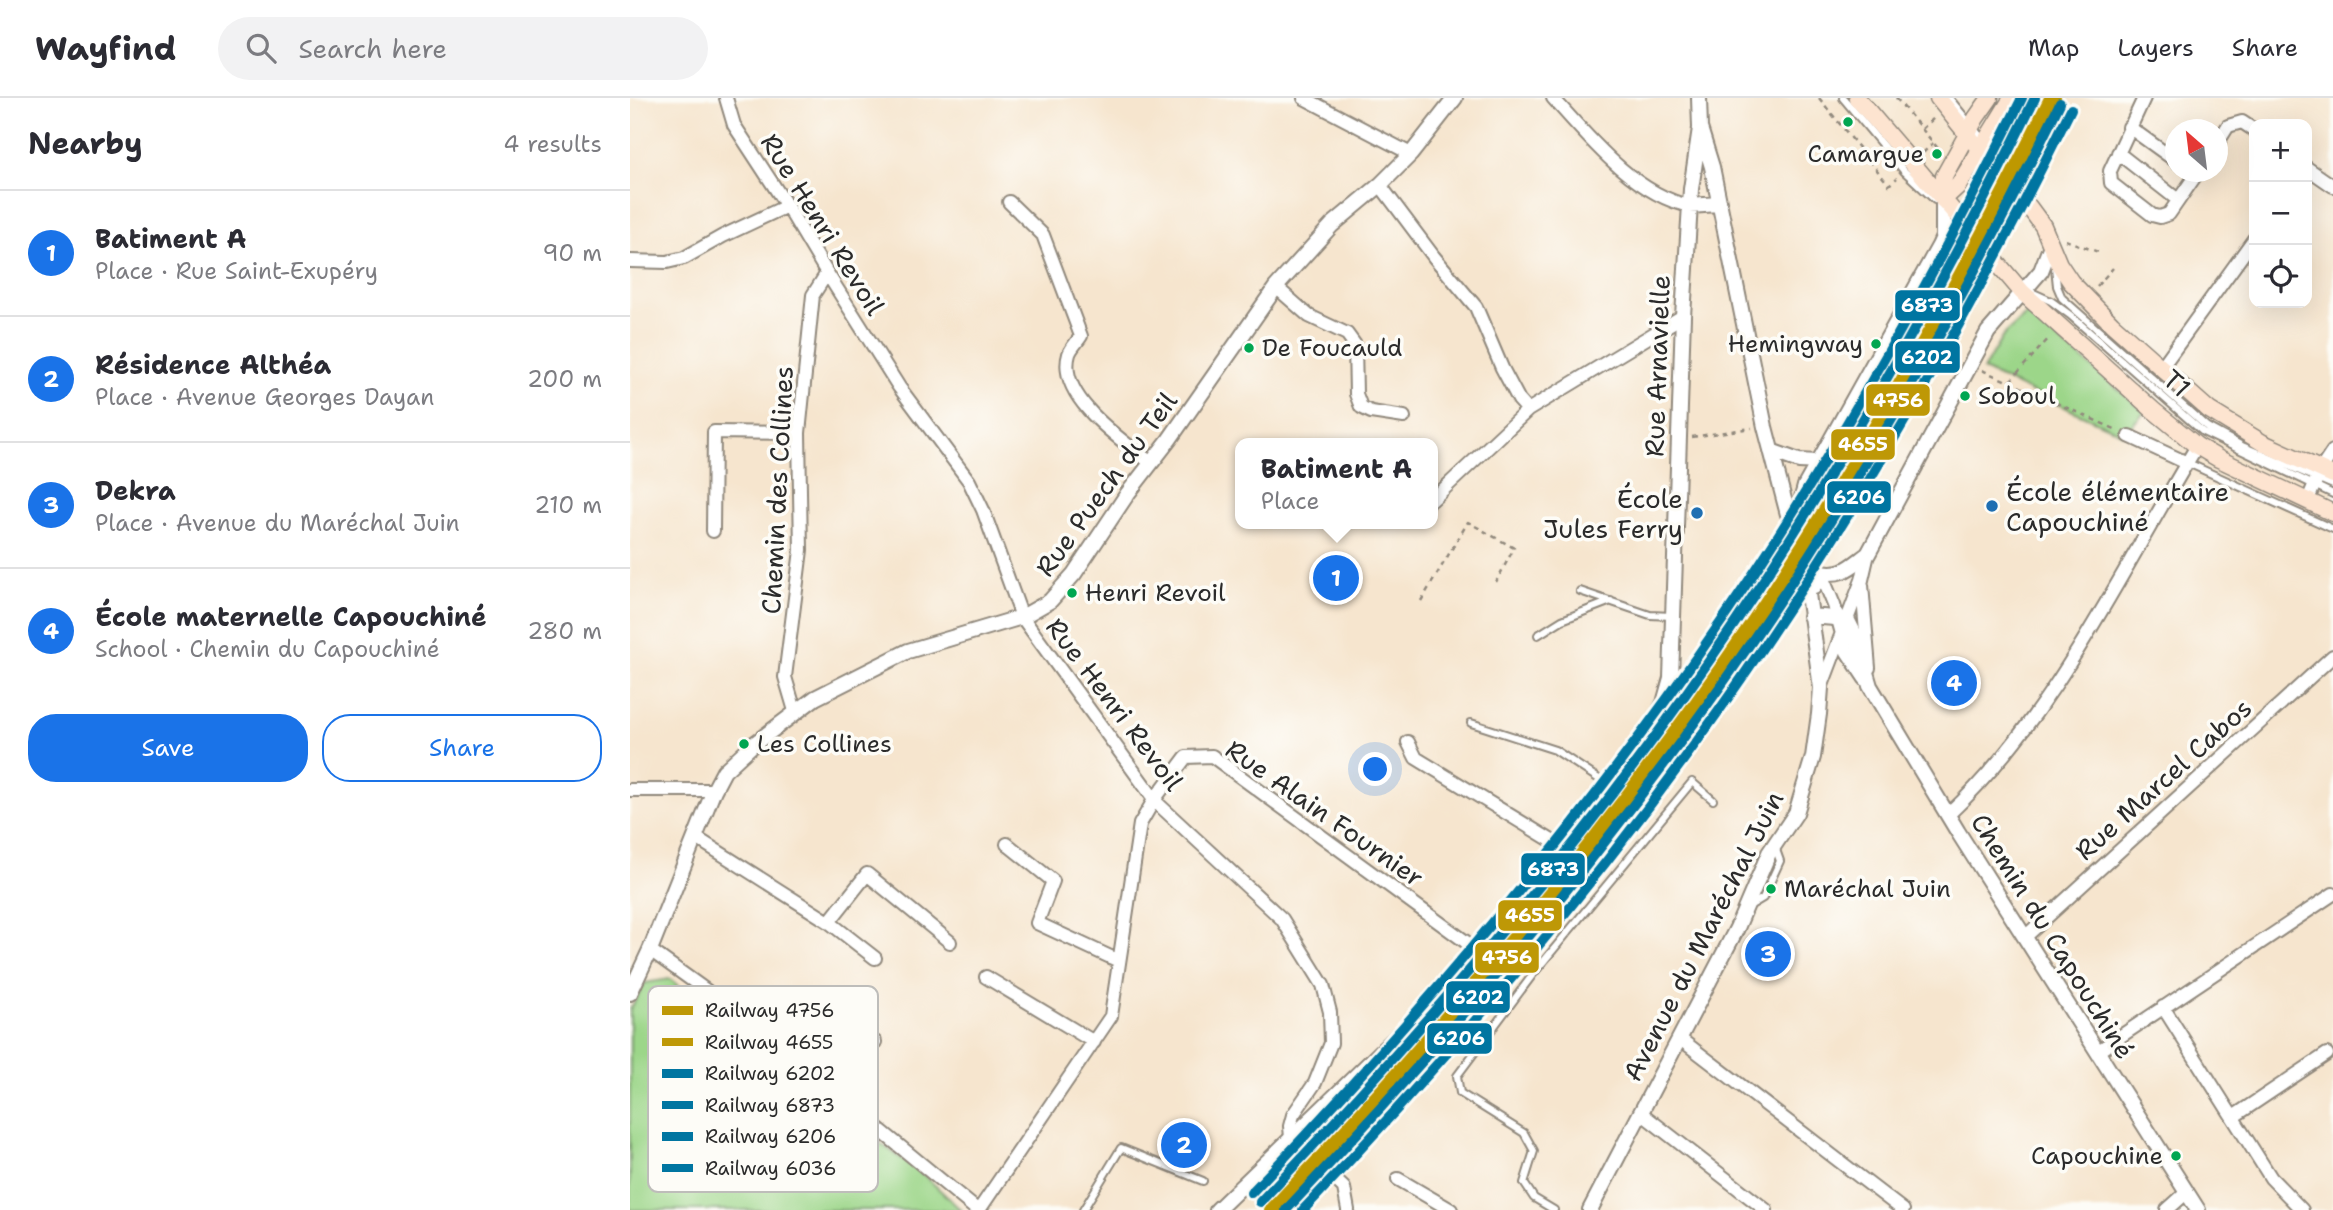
<!DOCTYPE html>
<html lang="en">
<head>
<meta charset="utf-8">
<style>
  body { margin:0; font-family:"Shantell Sans",sans-serif; background:#f2f2f3; color:#2b2b33 }
  .controls { position:absolute; right:21px; top:21px; display:grid; overflow:hidden; border-radius:14px; box-shadow:0 7px 28px #0002 }
  .controls button { width:63px; height:63px; display:grid; place-items:center; padding:0; border:0; border-bottom:2px solid #e1e1e2; background:#fff; color:#2b2b33; font:35px sans-serif }
  .compass { position:absolute; left:1535px; top:21px; width:63px; height:63px; border-radius:50%; background:#fff; box-shadow:0 7px 28px #0002; rotate:332deg }
  .you { position:absolute; left:746px; top:672px; width:24px; height:24px; margin:-18px; border:5px solid #fff; border-radius:50%; background:#1a73e8; box-shadow:0 0 0 10px #1a73e833 }
  .badge { display:grid; place-items:center; width:46px; height:46px; border-radius:50%; background:#1a73e8; color:#fff; font-size:23px; font-weight:700 }
  .pin { position:absolute; translate:-50% -50%; border:4px solid #fff; box-shadow:0 2px 7px #0006 }
  .popup { position:absolute; left:605px; top:340px; width:203px; height:91px; box-sizing:border-box; display:grid; place-content:center; border-radius:14px; background:#fff; filter:drop-shadow(0 2px 5px #0005); font-size:23px; white-space:nowrap; color:#7c7c81 }
  .popup b { font-size:26px; color:#2b2b33 }
  .popup::after { content:''; position:absolute; left:50%; top:100%; margin-left:-14px; border:14px solid transparent; border-top-color:#fff }
  .list { margin:0; padding:0; list-style:none }
  h2 { display:flex; justify-content:space-between; align-items:center; height:91px; margin:0; padding:0 28px; font-size:30px }
  h2 small { font-size:23px; font-weight:400; color:#7c7c81 }
  .list li { display:grid; grid-template-columns:46px 1fr auto; gap:21px; align-items:center; box-sizing:border-box; height:126px; padding:0 28px; border-top:2px solid #e1e1e2 }
  .list b { display:block; font-size:26px; white-space:nowrap }
  .list p { margin:0; font-size:23px; white-space:nowrap; color:#7c7c81 }
  .list em { font-size:23px; font-style:normal; color:#7c7c81 }
  .actions { display:flex; gap:14px; padding:21px 28px }
  .actions a { flex:1; padding:16px 0; border:2px solid #1a73e8; border-radius:28px; text-align:center; font-size:24px; color:#1a73e8 }
  .actions .main { background:#1a73e8; color:#fff }
  .icon { flex:none; width:38px; height:38px; fill:none; stroke:currentColor; stroke-width:2; stroke-linecap:round; stroke-linejoin:round }
  .map { position:relative; flex:none; width:1703px; height:1112px; overflow:hidden }
  header { display:flex; align-items:center; gap:42px; box-sizing:border-box; height:98px; padding:0 35px; background:#fff; border-bottom:2px solid #e1e1e2 }
  header strong { font-size:33px }
  nav { display:flex; gap:38px; margin-inline-start:auto; font-size:24px }
  .search { width:490px; height:63px; background:#f2f2f3; display:flex; align-items:center; gap:18px; box-sizing:border-box; padding:0 24px; border-radius:38px; color:#7c7c81; font-size:26px }
  main { display:flex }
  aside { flex:1; background:#fff }
  .map>svg:first-child { display:block }
</style>
</head>
<body>
<header>
<strong>Wayfind</strong>
<div class="search"><svg class="icon" aria-label="search" viewBox="0 0 24 24"><circle cx="10" cy="10" r="6"/><path d="M15 15l6 6"/></svg>Search here</div>
<nav><a>Map</a><a>Layers</a><a>Share</a></nav>
</header>
<main>
<aside>
<h2>Nearby<small>4 results</small></h2>
<ul class="list">
<li><span class="badge">1</span><div><b>Batiment A</b><p>Place · Rue Saint-Exupéry</p></div><em>90 m</em></li>
<li><span class="badge">2</span><div><b>Résidence Althéa</b><p>Place · Avenue Georges Dayan</p></div><em>200 m</em></li>
<li><span class="badge">3</span><div><b>Dekra</b><p>Place · Avenue du Maréchal Juin</p></div><em>210 m</em></li>
<li><span class="badge">4</span><div><b>École maternelle Capouchiné</b><p>School · Chemin du Capouchiné</p></div><em>280 m</em></li>
</ul>
<div class="actions"><a class="main">Save</a><a>Share</a></div>
</aside>
<div class="map">
<svg width="1703" height="1112" viewBox="0 0 1703 1112">
  <rect width="100%" height="100%" fill="#fdfcf7"/>
  <filter id="ink" filterUnits="userSpaceOnUse"><feTurbulence type="fractalNoise" baseFrequency=".0143" numOctaves="2"/><feDisplacementMap in="SourceGraphic" scale="14" xChannelSelector="R" yChannelSelector="G"/><feConvolveMatrix kernelMatrix="1 2 1 2 8 2 1 2 1" color-interpolation-filters="sRGB"/></filter>
  <filter id="wash" filterUnits="userSpaceOnUse"><feTurbulence type="fractalNoise" baseFrequency=".00686" numOctaves="4" result="noise"/><feDisplacementMap in="SourceGraphic" scale="28" xChannelSelector="R" yChannelSelector="G"/><feGaussianBlur stdDeviation="1.57" result="paint"/><feColorMatrix in="noise" values="0 0 0 0 0 0 0 0 0 0 0 0 0 0 0 0 0 1.4 0 .05"/><feComposite in="paint" operator="in"/></filter>
  <g filter="url(#wash)">
    <rect width="100%" height="100%" fill="#f6e5ce"/>
    <path fill="#9cd689" stroke="#64805a" stroke-width="2" d="M1397,216L1515,313L1494,336L1353,272L1373,238Z
      M40,881L152,974L294,1077L331,1112H0V912L15,885Z"/>
  </g>
  <g filter="url(#ink)">
    <g fill="none" stroke-linecap="round" stroke-linejoin="round">
      <g stroke="#90887c" stroke-width="10">
        <path id="service" d="M1213,0L1274,73L1305,102
          M1319,0L1353,42
          M1425,169L1427,188L1432,200L1577,329L1612,348L1703,387
          M1399,193L1421,203L1440,217L1573,334L1703,396
          M1558,365L1703,431
          M950,493L1020,517L1042,518
          M908,537L932,522L981,503
          M841,625L925,652L978,687
          M1118,809L1133,800L1150,763L1145,749
          M453,1112L491,1050L573,1083
          M924,1112L904,1100L894,1085L904,1053L894,1035L830,995L827,978L904,875L1062,684L1083,702"/>
      </g>
      <g stroke="#90887c" stroke-width="16">
        <path id="minor" d="M96,0L104,27L157,108L197,175L269,289L339,383L353,412L392,519L527,705L652,821L693,887L700,914L701,945L685,985L663,1017L660,1028L661,1040L714,1090L718,1112
          M674,0L781,56
          M923,0C959,40 1005,97 1060,108
          M1514,0L1480,73L1481,85L1522,117L1530,119L1539,116L1568,74
          M1499,29L1546,63
          M1588,44L1598,28L1612,24L1624,32
          M1488,55L1548,102
          M1677,70L1703,88
          M750,87L804,159L846,209L872,270L889,302L898,312
          M379,104L413,137L451,238C448,243 441,250 439,256C426,299 493,343 521,365
          M0,163L37,164L54,160L93,138L157,108
          M646,189L679,218L717,236L725,247L726,296L731,309L741,314L774,319
          M1531,270L1624,141
          M1499,338L1557,365
          M802,402L898,312L1053,218
          M1677,404L1691,371L1703,353
          M83,433L84,334L169,335
          M1187,466L1204,507L1217,554L1235,581
          M1232,487L1239,570
          M1191,590L1232,482L1238,456
          M165,613L155,579L171,452L169,335L183,197L197,175
          M778,644L786,660L932,749
          M0,692H84
          M1319,716C1425,617 1492,471 1567,348
          M65,739L199,824L245,860
          M377,746L423,783L407,825L489,863
          M199,824L237,776L320,844
          M1395,839L1703,558
          M20,852L77,893L102,924L227,1013L347,1112
          M356,879L464,944
          M1533,909L1641,1080L1672,1112
          M1049,940L1273,1112
          M1467,954L1703,796
          M227,1013L236,956L245,944
          M1011,1015L1136,1112
          M1603,1019L1697,956
          M768,1081L821,1112
          M349,1112L481,918L510,726L524,702L556,659L582,658L847,852
          M1537,1112L1557,1094"/>
      </g>
      <g stroke="#90887c" stroke-width="18">
        <path id="tertiary" d="M1060,108L1088,106
          M1141,353L1169,363L1188,364
          M1190,474C1214,478 1220,469 1238,456L1358,234L1411,173L1421,147
          M1184,489L1171,403L1175,388L1309,148L1313,139V102
          M1180,518L1217,521L1225,537L1240,588L1328,734L1568,1112
          M0,895L20,852L84,692L94,673L120,649L185,600L278,553L392,519L420,503L444,476L498,395L539,342L646,189L702,127L750,87L781,56L825,0
          M587,1112L821,886L932,749L1016,637L1034,605L1041,580L1053,218L1061,91L1070,30
          M960,1112L1107,830L1139,755L1166,715L1183,659L1189,616L1191,590L1177,489L1135,329L1082,69L1070,30L1069,0"/>
      </g>
      <g stroke="#90887c" stroke-width="19">
        <path id="secondary" d="M1227,0L1392,194L1523,312L1567,348L1589,361L1703,415
          M1308,0L1358,62L1399,109L1413,128L1429,166L1441,184L1482,226L1579,312L1633,345L1703,377
          M1313,102L1328,88L1382,0
          M1313,102L1314,78L1346,20L1360,0"/>
      </g>
      <path stroke="#90887c" stroke-width="2.5" stroke-dasharray="5 5" stroke-linecap="butt" d="M1189,0L1259,87L1267,80
        M1266,0L1311,54
        M1292,31L1304,20
        M1293,55L1303,45
        M1435,142L1471,155
        M1467,188L1483,170
        M1281,228L1328,259
        M1352,272L1487,332
        M1380,283L1420,239
        M1062,339L1122,330
        M791,503L838,424L884,450L866,484"/>
      <use href="#service" stroke="#fff" stroke-width="6"/>
      <use href="#minor" stroke="#fff" stroke-width="12"/>
      <use href="#tertiary" stroke="#fff" stroke-width="14"/>
      <use href="#secondary" stroke="#fde4d0" stroke-width="16"/>
      <g stroke="#fdfcf7" stroke-width="16">
        <path id="rail-1" d="M648,1112C726,1029 805,946 878,858C985,728 1085,591 1178,449C1272,306 1350,153 1426,0"/>
      </g>
      <g stroke="#fdfcf7" stroke-width="16">
        <path id="rail-2" d="M639,1112C811,931 972,741 1113,535C1229,365 1328,185 1419,0"/>
      </g>
      <g stroke="#fdfcf7" stroke-width="16">
        <path id="rail-3" d="M656,1112C825,934 983,746 1122,543C1239,373 1339,191 1430,5"/>
      </g>
      <g stroke="#fdfcf7" stroke-width="16">
        <path id="rail-4" d="M630,1104C802,923 965,733 1105,525C1218,358 1316,181 1405,0"/>
      </g>
      <g stroke="#fdfcf7" stroke-width="16">
        <path id="rail-5" d="M673,1112C841,936 999,748 1135,546C1250,375 1350,196 1441,11"/>
      </g>
      <g stroke="#fdfcf7" stroke-width="16">
        <path id="rail-6" d="M621,1095C792,916 953,726 1093,521C1206,356 1303,180 1392,0"/>
      </g>
      <use href="#rail-1" stroke="#be9806" stroke-width="10"/>
      <use href="#rail-2" stroke="#be9806" stroke-width="10"/>
      <use href="#rail-3" stroke="#0075a1" stroke-width="10"/>
      <use href="#rail-4" stroke="#0075a1" stroke-width="10"/>
      <use href="#rail-5" stroke="#0075a1" stroke-width="10"/>
      <use href="#rail-6" stroke="#0075a1" stroke-width="10"/>
    </g>
  </g>
  <g fill="#00a651" stroke="#fdfcf7" stroke-width="2.5">
    <circle cx="1218" cy="24" r="6"/>
    <circle cx="1307" cy="56" r="6"/>
    <circle cx="1246" cy="246" r="6"/>
    <circle cx="619" cy="250" r="6"/>
    <circle cx="1335" cy="298" r="6"/>
    <circle cx="442" cy="495" r="6"/>
    <circle cx="114" cy="646" r="6"/>
    <circle cx="1141" cy="791" r="6"/>
    <circle cx="1546" cy="1058" r="6"/>
  </g>
  <g fill="#1f6fb2" stroke="#fdfcf7" stroke-width="2.5">
    <circle cx="1362" cy="408" r="7"/>
    <circle cx="1067" cy="415" r="7"/>
  </g>
  <g text-anchor="middle" dominant-baseline="central" stroke-width="7" stroke-linejoin="round" paint-order="stroke">
    <g font-size="24" fill="#2b2b2b" stroke="#fdfcf7" text-anchor="start">
      <text x="1294" y="56" text-anchor="end">Camargue</text>
      <text x="1233" y="246" text-anchor="end">Hemingway</text>
      <text x="632" y="250">De Foucauld</text>
      <text x="1348" y="298">Soboul</text>
      <text x="455" y="495">Henri Revoil</text>
      <text x="127" y="646">Les Collines</text>
      <text x="1154" y="791">Maréchal Juin</text>
      <text x="1533" y="1058" text-anchor="end">Capouchine</text>
    </g>
    <g font-size="26" fill="#2b2b2b" stroke="#fdfcf7">
      <text transform="translate(193 126) rotate(58)">Rue Henri Revoil</text>
      <text transform="translate(1027 268) rotate(-88)">Rue Arnavielle</text>
      <text transform="translate(1547 285) rotate(42)">T1</text>
      <text transform="translate(476 386) rotate(-54)">Rue Puech du Teil</text>
      <text transform="translate(147 392) rotate(-87)">Chemin des Collines</text>
      <text transform="translate(485 606) rotate(53)">Rue Henri Revoil</text>
      <text transform="translate(1533 681) rotate(-42)">Rue Marcel Cabos</text>
      <text transform="translate(695 715) rotate(35)">Rue Alain Fournier</text>
      <text transform="translate(1073 838) rotate(-63)">Avenue du Maréchal Juin</text>
      <text transform="translate(1423 838) rotate(58)">Chemin du Capouchiné</text>
    </g>
    <g font-size="26" fill="#2b2b2b" stroke="#fdfcf7" text-anchor="start">
      <text x="1376" y="393">École élémentaire<tspan x="1376" dy="30">Capouchiné</tspan></text>
      <text x="1053" y="400" text-anchor="end">École<tspan x="1053" dy="30">Jules Ferry</tspan></text>
    </g>
  </g>
  <rect x="18" y="888" width="230" height="206" rx="10" fill="#fdfcf7" stroke="#bebdba" stroke-width="2"/>
  <rect x="32" y="908" width="31" height="9" fill="#be9806"/>
  <rect x="32" y="940" width="31" height="8" fill="#be9806"/>
  <rect x="32" y="971" width="31" height="9" fill="#0075a1"/>
  <rect x="32" y="1003" width="31" height="8" fill="#0075a1"/>
  <rect x="32" y="1034" width="31" height="9" fill="#0075a1"/>
  <rect x="32" y="1066" width="31" height="8" fill="#0075a1"/>
  <g font-size="19" fill="#2b2b2b">
    <text x="75" y="919">Railway 4756</text>
    <text x="75" y="951">Railway 4655</text>
    <text x="75" y="982">Railway 6202</text>
    <text x="75" y="1014">Railway 6873</text>
    <text x="75" y="1045">Railway 6206</text>
    <text x="75" y="1077">Railway 6036</text>
  </g>
  <g stroke="#fdfcf7" stroke-width="2.5">
    <rect x="1264" y="191" width="67" height="33" rx="7" fill="#0075a1"/>
    <rect x="1264" y="242" width="67" height="34" rx="7" fill="#0075a1"/>
    <rect x="1235" y="285" width="66" height="34" rx="7" fill="#be9806"/>
    <rect x="1200" y="330" width="66" height="33" rx="7" fill="#be9806"/>
    <rect x="1196" y="382" width="66" height="34" rx="7" fill="#0075a1"/>
    <rect x="890" y="754" width="66" height="34" rx="7" fill="#0075a1"/>
    <rect x="867" y="801" width="66" height="33" rx="7" fill="#be9806"/>
    <rect x="844" y="843" width="66" height="33" rx="7" fill="#be9806"/>
    <rect x="815" y="882" width="66" height="34" rx="7" fill="#0075a1"/>
    <rect x="796" y="924" width="67" height="33" rx="7" fill="#0075a1"/>
  </g>
  <g font-size="19" text-anchor="middle" font-weight="bold" fill="#fff">
    <text x="1297" y="214">6873</text>
    <text x="1297" y="266">6202</text>
    <text x="1268" y="309">4756</text>
    <text x="1233" y="353">4655</text>
    <text x="1229" y="406">6206</text>
    <text x="923" y="778">6873</text>
    <text x="900" y="824">4655</text>
    <text x="877" y="866">4756</text>
    <text x="848" y="906">6202</text>
    <text x="829" y="947">6206</text>
  </g>
</svg>
<div class="controls">
<button>+</button>
<button>−</button>
<button><svg class="icon" aria-label="locate" viewBox="0 0 24 24"><circle cx="12" cy="12" r="6"/><path d="M12 2v4M12 18v4M2 12h4M18 12h4"/></svg></button>
</div>
<svg class="compass" viewBox="-18 -18 36 36"><path d="M0-13l5 13h-10z" fill="#e53935"/><path d="M0 13l5-13h-10z" fill="#7c7c81"/></svg>
<div class="you"></div>
<div class="pin badge" style="left:706px;top:480px">1</div>
<div class="popup"><b>Batiment A</b>Place</div>
<div class="pin badge" style="left:554px;top:1047px">2</div>
<div class="pin badge" style="left:1138px;top:856px">3</div>
<div class="pin badge" style="left:1324px;top:585px">4</div>
</div>
</main>
</body>
</html>
